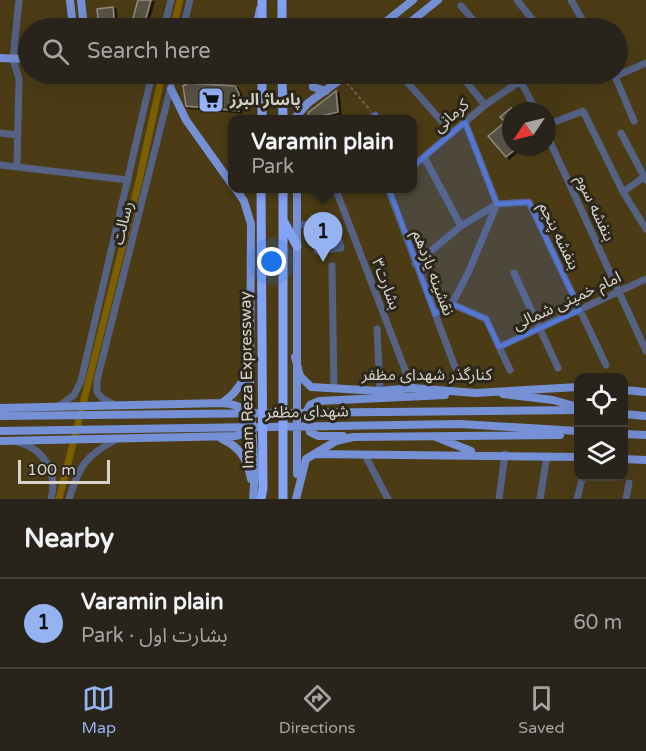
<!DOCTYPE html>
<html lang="en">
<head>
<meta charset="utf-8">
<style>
  body { margin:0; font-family:"Varela Round","Noto Sans Arabic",sans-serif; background:#302c24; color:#f1f3f6 }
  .controls { position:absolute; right:18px; bottom:18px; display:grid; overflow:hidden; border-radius:12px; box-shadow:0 6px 24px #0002 }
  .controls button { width:54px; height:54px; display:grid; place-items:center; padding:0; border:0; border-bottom:2px solid #44413a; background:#28241b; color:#f1f3f6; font:30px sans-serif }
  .compass { position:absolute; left:502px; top:102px; width:54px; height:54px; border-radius:50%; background:#28241b; box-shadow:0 6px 24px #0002; rotate:235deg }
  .scale { position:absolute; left:18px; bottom:15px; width:92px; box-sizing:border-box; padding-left:6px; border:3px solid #d6d3cb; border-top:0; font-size:16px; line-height:21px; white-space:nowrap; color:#d6d3cb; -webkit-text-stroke:4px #2c271a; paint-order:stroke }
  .you { position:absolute; left:272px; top:262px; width:21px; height:21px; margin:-15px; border:4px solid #fff; border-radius:50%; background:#1a73e8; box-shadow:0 0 0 9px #1a73e833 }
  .badge { display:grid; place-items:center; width:39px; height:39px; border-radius:50%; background:#95b2f1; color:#111; font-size:20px; font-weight:700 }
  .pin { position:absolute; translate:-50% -50px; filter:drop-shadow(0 2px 3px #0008) }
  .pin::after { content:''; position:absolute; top:32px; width:21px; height:18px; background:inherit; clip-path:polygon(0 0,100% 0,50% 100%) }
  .popup { position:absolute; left:228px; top:115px; width:189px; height:78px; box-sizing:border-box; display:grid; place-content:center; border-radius:12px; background:#28241b; filter:drop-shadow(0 2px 4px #0005); font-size:20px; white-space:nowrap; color:#a5a4a3 }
  .popup b { font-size:22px; color:#f1f3f6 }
  .popup::after { content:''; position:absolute; left:50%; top:100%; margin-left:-12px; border:12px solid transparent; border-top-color:#28241b }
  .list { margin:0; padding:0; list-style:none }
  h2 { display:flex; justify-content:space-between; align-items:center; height:78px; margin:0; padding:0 24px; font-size:26px }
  h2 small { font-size:20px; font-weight:400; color:#a5a4a3 }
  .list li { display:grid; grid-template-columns:39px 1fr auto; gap:18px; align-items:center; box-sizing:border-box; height:90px; padding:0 24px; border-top:2px solid #44413a }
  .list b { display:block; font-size:22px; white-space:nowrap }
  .list p { margin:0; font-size:20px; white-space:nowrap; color:#a5a4a3 }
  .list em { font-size:20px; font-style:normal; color:#a5a4a3 }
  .icon { flex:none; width:33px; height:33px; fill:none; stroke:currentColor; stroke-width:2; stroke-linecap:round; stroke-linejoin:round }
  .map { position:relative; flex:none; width:646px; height:499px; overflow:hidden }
  .search { position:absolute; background:#28241b; box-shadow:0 6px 24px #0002; left:18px; right:18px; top:18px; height:66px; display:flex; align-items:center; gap:15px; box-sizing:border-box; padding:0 21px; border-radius:33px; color:#a5a4a3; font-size:22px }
  .sheet { height:168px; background:#28241b }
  nav { display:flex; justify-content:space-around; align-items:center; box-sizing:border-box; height:84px; border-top:2px solid #44413a; background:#28241b; font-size:16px; color:#a5a4a3 }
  nav a { display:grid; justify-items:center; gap:3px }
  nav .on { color:#95b2f1 }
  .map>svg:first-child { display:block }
</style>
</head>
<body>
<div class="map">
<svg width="646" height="499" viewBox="0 0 646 499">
  <defs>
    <filter id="shadow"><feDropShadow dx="3" dy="2" stdDeviation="0" flood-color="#0009"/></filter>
  </defs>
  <rect width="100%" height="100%" fill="#363024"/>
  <path fill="#4b3c16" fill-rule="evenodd" d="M0,0H646V499H0ZM28,28H618V74H28ZM511,111H547V147H511ZM233,119H413V188H233ZM578,378H624V476H578Z"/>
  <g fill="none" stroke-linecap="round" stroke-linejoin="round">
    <path stroke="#7c5f00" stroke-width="7" d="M173,28L180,0
      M59,499L139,181L162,75"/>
  </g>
  <path fill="#585345" stroke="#928c7d" stroke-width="1.5" filter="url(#shadow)" d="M138,0H151L144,25L132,22Z
    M113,7L115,28H99L97,9Z
    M188,83L235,86L239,94V111L186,106L183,86Z
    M336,91L338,112L305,120L309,112Z
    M511,108V147H518L506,157L488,136L505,122L500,117Z"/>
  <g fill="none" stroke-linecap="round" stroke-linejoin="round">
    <path stroke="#7e796f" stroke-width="1.5" stroke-dasharray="3 3" stroke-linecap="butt" d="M234,74L235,76H255
      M290,75L307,74
      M347,83L371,111"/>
    <path stroke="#556284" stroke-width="7" d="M517,0L539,28
      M571,0L587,28
      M461,6L480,28
      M164,28L171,0
      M183,28L190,0
      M400,74L452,133
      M460,74L485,105
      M517,74L536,111
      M614,74L634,121
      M370,119L375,115L377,119
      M465,122L497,204
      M547,125L583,111L623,192L646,229
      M0,133L17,135
      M621,133L646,180
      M547,135L646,351
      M424,157L461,226
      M0,165L128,180
      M17,166L19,79L13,59L19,0
      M413,166L485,105L522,80L548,74L616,76L646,63
      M388,188L455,367
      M336,190L412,388
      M623,192L644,177
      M298,225L335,223L341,248L317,251L313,225
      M415,264L461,226L497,204L529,202L606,365
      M332,266L334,389
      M514,273L558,368
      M452,304L486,319L510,370
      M435,314L452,304L468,273L497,204
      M377,329L380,391
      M499,347L646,279
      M115,405L103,399L97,392V380L174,74
      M59,406L74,395L81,381L152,74
      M18,442C44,449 58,473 51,499
      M365,455L388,499
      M69,499C80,465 85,456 117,439
      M499,499L505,454
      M540,499L547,456
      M577,499L582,479
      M626,499L629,483"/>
    <path stroke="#7690d6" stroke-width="8" d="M70,0L73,28
      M81,0L84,28
      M256,28L260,9
      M378,28L413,0
      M403,28L438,0
      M0,58L28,59
      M319,74L313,81V87L326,91
      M171,89L186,120L233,186
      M294,119L308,103L348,74
      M235,188L244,201L251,224L250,389L255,473L253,499
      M297,188V474
      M295,357L300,376L311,387L380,391L412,388L476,393L578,387
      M624,390L646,392
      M503,394L553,400L578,407
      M222,403L233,394L249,373
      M0,408L222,403C241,404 254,412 246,433L236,436L0,441
      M624,414L646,416
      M0,416L578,410
      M0,431L460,424L578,431
      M624,434L646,435
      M343,436H318L310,432L305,415L310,405L319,401L445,395
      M436,437L471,451
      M222,439C240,447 247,459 251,479
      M314,454L578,457
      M624,459L646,460
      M296,499L306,459L336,441L353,437L560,435"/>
    <path stroke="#84a2f6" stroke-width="9" d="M282,0V28
      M262,28V0
      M282,74L283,119
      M262,119V74
      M283,188V499
      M284,222L297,246
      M261,499L263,488L261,188"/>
  </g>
  <path fill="#5476d4" fill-opacity="0.2" stroke="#5476d4" stroke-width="4.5" stroke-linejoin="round" d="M375,115L412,167L465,122L497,204L529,202L580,310L499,347L486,319L452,304L435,314L388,186L370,124Z"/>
  <defs>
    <g id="supermarket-square" transform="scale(1.35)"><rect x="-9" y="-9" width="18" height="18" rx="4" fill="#9ab5fd" stroke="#2c271a"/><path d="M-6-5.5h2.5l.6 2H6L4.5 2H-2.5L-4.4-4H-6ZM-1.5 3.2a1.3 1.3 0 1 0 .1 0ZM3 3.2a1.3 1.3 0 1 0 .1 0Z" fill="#111"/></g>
  </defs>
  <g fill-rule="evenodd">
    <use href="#supermarket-square" x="211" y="100"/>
  </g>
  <g text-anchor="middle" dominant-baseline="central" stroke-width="6" stroke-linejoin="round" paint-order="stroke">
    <g font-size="16" font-weight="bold" fill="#d6d3cb" stroke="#2c271a" text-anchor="start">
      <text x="230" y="100">پاساژ البرز</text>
    </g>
    <g font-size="16" fill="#d6d3cb" stroke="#2c271a">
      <text transform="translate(451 116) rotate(-41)">کرمانی</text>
      <text transform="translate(595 208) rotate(65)">بنفشه سوم</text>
      <text transform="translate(123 223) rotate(-76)">رسالت</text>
      <text transform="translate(559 236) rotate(64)">بنفشه پنجم</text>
      <text transform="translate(433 273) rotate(69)">نقشینه یازدهم</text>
      <text transform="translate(386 284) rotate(69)">بشارت۳</text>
      <text transform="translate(567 301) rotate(-25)">امام خمینی شمالی</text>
      <text x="427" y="375">کنارگذر شهدای مظفر</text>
      <text transform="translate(247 380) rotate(-91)">Imam Reza Expressway</text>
      <text transform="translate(307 412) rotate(-1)">شهدای مظفر</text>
    </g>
  </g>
</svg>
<div class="controls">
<button><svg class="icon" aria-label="locate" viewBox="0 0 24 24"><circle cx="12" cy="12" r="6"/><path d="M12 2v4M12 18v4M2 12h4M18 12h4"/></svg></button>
<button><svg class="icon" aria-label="layers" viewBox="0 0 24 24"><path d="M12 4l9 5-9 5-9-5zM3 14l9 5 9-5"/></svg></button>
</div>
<svg class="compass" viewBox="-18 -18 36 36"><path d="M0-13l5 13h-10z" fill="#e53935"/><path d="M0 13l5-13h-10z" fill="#a5a4a3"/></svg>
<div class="scale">100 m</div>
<div class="you"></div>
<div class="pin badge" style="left:323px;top:262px">1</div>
<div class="popup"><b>Varamin plain</b>Park</div>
<div class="search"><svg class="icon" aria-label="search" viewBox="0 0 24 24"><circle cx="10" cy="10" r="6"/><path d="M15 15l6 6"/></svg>Search here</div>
</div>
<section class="sheet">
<h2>Nearby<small></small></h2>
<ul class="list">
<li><span class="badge">1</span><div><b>Varamin plain</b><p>Park · بشارت اول</p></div><em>60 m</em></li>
</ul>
</section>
<nav>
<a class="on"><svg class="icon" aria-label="map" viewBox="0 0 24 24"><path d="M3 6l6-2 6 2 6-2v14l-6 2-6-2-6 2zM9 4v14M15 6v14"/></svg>Map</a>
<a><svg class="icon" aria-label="directions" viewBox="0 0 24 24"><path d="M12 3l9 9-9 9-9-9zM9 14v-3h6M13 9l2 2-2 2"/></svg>Directions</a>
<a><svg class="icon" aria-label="saved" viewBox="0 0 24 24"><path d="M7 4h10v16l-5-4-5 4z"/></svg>Saved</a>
</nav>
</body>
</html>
